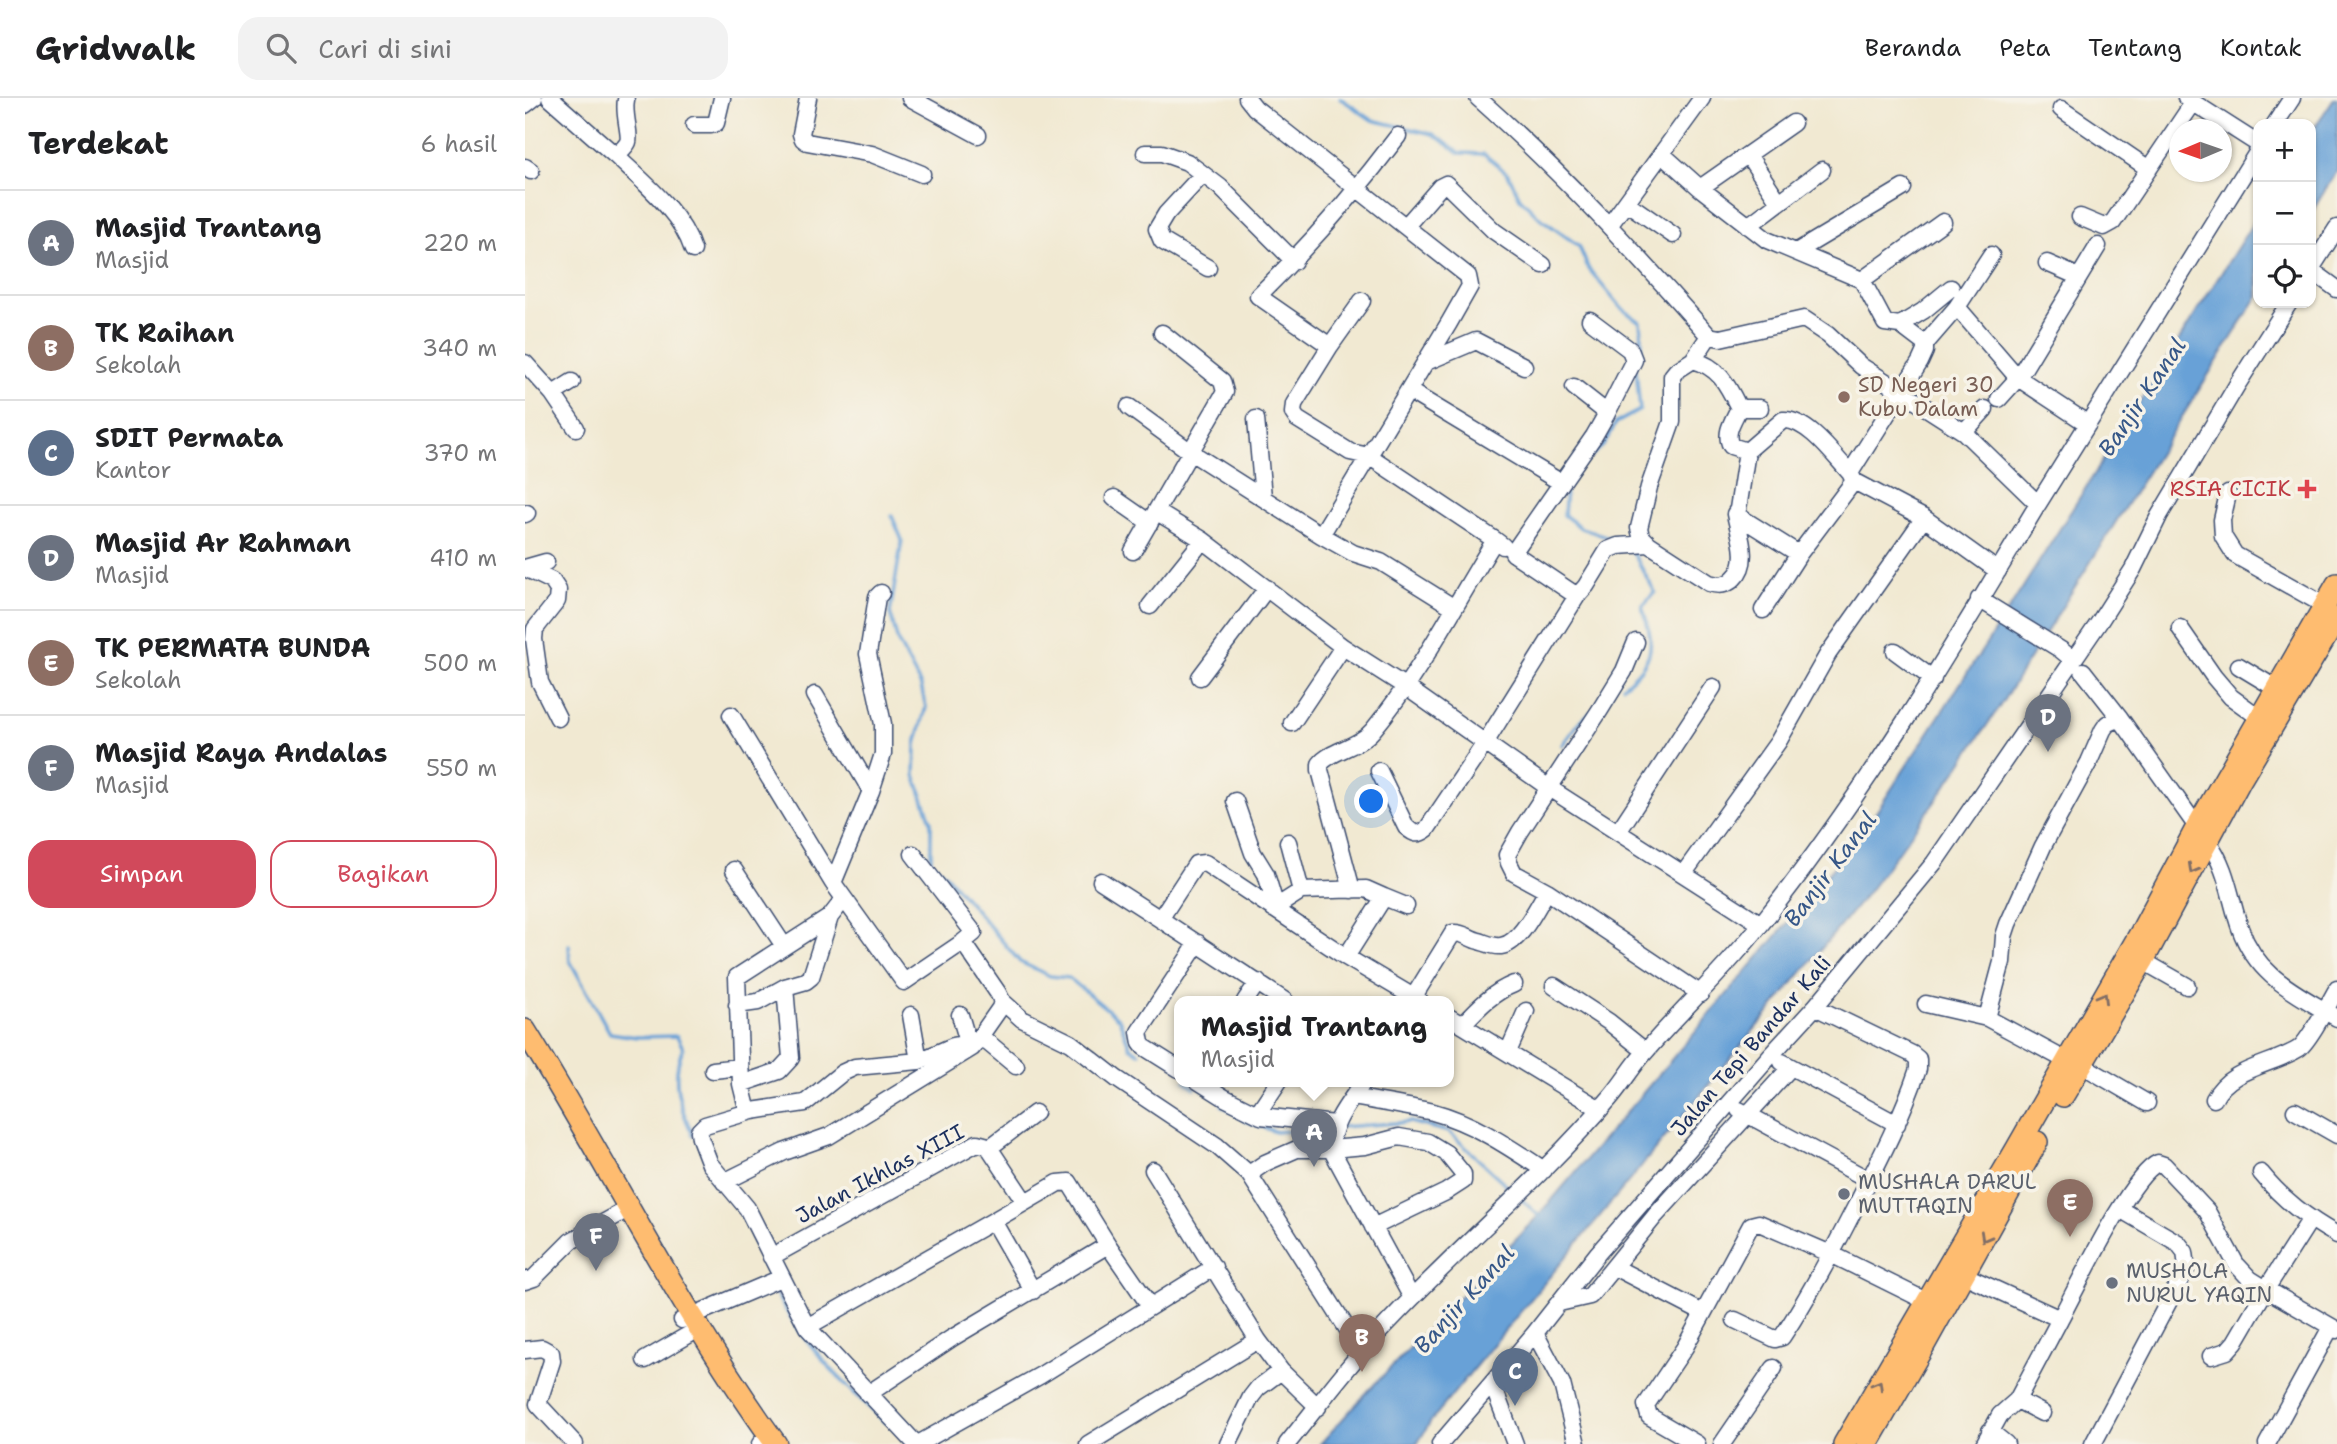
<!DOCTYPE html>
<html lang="id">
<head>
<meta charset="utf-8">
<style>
  body { margin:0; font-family:"Shantell Sans",sans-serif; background:#f2f2f2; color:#202124 }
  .controls { position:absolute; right:21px; top:21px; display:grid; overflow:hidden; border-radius:14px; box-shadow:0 2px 5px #0004 }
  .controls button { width:63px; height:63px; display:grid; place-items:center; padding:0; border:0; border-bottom:2px solid #e0e0e0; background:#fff; color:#202124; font:35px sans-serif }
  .compass { position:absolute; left:1644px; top:21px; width:63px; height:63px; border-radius:50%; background:#fff; box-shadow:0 2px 5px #0004; rotate:268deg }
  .you { position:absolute; left:847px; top:704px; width:24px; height:24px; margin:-18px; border:5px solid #fff; border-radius:50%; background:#1a73e8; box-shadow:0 0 0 10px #1a73e833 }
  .badge { display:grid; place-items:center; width:46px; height:46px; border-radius:50%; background:#d1495b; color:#fff; font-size:23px; font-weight:700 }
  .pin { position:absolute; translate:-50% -58px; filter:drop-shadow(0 2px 4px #0008) }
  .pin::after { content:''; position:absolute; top:37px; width:24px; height:21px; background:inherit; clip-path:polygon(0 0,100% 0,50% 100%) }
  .popup { position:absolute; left:649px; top:898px; width:280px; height:91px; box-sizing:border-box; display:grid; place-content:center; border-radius:14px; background:#fff; filter:drop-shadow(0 2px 5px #0005); font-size:23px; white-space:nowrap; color:#757577 }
  .popup b { font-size:26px; color:#202124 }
  .popup::after { content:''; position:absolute; left:50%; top:100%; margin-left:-14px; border:14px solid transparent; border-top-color:#fff }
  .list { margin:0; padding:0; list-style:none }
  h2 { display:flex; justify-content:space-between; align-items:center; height:91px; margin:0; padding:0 28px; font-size:30px }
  h2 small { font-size:23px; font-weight:400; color:#757577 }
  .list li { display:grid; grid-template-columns:46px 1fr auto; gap:21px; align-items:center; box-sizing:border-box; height:105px; padding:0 28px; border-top:2px solid #e0e0e0 }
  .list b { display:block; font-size:26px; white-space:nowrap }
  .list p { margin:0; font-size:23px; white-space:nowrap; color:#757577 }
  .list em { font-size:23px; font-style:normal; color:#757577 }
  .actions { display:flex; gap:14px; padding:21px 28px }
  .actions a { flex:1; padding:16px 0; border:2px solid #d1495b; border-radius:21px; text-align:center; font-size:24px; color:#d1495b }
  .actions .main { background:#d1495b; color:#fff }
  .icon { flex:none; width:38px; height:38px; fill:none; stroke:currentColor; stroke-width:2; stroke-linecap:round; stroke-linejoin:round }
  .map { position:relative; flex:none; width:1812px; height:1346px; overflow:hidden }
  header { display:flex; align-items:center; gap:42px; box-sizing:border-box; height:98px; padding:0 35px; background:#fff; border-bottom:2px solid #e0e0e0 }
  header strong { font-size:33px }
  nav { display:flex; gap:38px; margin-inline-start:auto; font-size:24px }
  .search { width:490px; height:63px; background:#f2f2f2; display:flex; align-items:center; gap:18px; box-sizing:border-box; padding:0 24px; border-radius:21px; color:#757577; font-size:26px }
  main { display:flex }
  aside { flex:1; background:#fff }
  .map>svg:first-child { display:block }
</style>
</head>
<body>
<header>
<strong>Gridwalk</strong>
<div class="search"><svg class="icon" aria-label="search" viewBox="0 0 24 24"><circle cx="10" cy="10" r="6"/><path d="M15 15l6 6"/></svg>Cari di sini</div>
<nav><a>Beranda</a><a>Peta</a><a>Tentang</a><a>Kontak</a></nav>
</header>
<main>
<aside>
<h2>Terdekat<small>6 hasil</small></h2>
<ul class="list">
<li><span class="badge" style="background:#6b7280">A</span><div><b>Masjid Trantang</b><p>Masjid</p></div><em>220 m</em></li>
<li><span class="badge" style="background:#8d6e63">B</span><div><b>TK Raihan</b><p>Sekolah</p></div><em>340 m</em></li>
<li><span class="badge" style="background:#5c6f8a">C</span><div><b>SDIT Permata</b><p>Kantor</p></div><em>370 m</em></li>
<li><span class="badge" style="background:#6b7280">D</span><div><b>Masjid Ar Rahman</b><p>Masjid</p></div><em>410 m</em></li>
<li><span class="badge" style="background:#8d6e63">E</span><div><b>TK PERMATA BUNDA</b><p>Sekolah</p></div><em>500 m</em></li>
<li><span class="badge" style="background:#6b7280">F</span><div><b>Masjid Raya Andalas</b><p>Masjid</p></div><em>550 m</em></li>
</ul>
<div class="actions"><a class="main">Simpan</a><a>Bagikan</a></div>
</aside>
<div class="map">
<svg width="1812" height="1346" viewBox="0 0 1812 1346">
  <rect width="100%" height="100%" fill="#f7f3e8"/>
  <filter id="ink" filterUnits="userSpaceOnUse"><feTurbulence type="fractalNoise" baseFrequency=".0143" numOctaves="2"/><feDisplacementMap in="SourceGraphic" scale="14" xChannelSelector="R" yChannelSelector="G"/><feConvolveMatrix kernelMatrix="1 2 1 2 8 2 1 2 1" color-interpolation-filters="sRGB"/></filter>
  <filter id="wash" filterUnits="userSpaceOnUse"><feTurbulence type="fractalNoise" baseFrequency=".00686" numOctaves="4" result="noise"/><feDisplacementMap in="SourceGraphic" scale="28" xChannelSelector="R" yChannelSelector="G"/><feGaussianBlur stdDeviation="1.57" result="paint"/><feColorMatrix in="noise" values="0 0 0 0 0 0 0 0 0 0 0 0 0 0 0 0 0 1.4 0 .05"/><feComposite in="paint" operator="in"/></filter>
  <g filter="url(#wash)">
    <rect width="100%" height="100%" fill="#f1e9d2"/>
    <path fill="#67a1d7" stroke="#41689a" stroke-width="2" d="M1809,0H1812V73L1786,115V35Z
      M1733,117V198L1473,611L1409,705L1341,797L963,1253L906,1323L892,1346H795L844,1292L1014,1117L1283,801L1350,716L1488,505Z"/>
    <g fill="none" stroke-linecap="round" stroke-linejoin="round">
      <path stroke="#67a1d7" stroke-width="3.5" d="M815,0L847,22L908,36L935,55L959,56L983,76L995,100L1015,120L1054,148L1063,170L1095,209L1115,224L1117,245L1114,257
        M1062,361L1078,348L1091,325L1115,312L1111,271
        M1041,389L1039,417L1056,430L1092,442
        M367,418L377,442L365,515L373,544L396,588L401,609L391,646L390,677L406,723V764L420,776L495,864L525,878L544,880L594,921L605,949L614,955
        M1098,588C1131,561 1130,547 1117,508L1130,494L1106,451
        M1037,647L1054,624L1065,615
        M44,847L45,863L85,935L112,939L152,938L158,950C145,981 154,1007 168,1037
        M660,983L670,990
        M697,1007L722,1023L751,1034L787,1031
        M816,1029L885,1024L924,1034L990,1095
        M995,1100L1015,1119
        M228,1139L244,1181
        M247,1188C274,1241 316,1284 360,1324"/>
    </g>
  </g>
  <g filter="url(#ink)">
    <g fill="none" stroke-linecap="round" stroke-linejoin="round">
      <g stroke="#3b4b6f" stroke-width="19">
        <path id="minor" d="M25,0L91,58C94,54 101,49 103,44C106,36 98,16 101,2
          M283,0L276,36L278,41L282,44L347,56L397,76
          M385,0L453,37
          M722,0L730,10L943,178L945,188L924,225L796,437L828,455L856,464L928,509
          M953,0C1036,74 1111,155 1184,238L1195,240L1279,221L1303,237L1336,268L1439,334L1513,406L1733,53
          M1661,0L1733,46
          M0,7L9,0
          M1536,11L1624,71
          M1750,26L1767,0
          M169,27H186L191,25L197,0
          M873,38C830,95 784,148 733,198L805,248L769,306L768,315L772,321L825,354L844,358L970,442
          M620,55H637L662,64L695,89L769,163
          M1137,56L1175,90L1242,142L1337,182L1360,225L1375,227L1400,246
          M1223,57L1254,104
          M91,58C118,84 156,114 168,152
          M0,69L6,73
          M678,76L641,116L632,131L637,143L683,170
          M1175,90L1268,25
          M1102,105L1148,137
          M1555,119L1579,129L1588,124L1668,5
          M881,128L915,89L921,86L969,133L1018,167
          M1084,128L1177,0
          M1223,128L1297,72
          M1271,154L1378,90
          M1466,157L1432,209L1493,280L1563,326
          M1522,165L1554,179
          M1786,171L1812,130
          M1786,172L1812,191
          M1337,182L1418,124
          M1432,209L1400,246V253L1395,264L1325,375L1329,383L1399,420L1473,473
          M1065,222L1105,252L1109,262L1081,317
          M1375,227L1398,213L1426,190
          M1184,238L1168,262L1151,273L1147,278V324L1124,389L1114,430L1116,438L1124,446L1184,485C1194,488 1202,488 1209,480C1226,464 1214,436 1210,416L1213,411L1222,353L1258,322C1282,320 1310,359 1325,375
          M805,248L837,203
          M1168,262C1194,269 1202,286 1214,310C1208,323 1199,335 1206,348L1222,353
          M901,264L951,243L999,268
          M0,265L28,296L51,330
          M884,293L1035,384
          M28,296L47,284
          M1474,301L1493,280L1573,148
          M604,309L667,355L796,437
          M1214,310H1235
          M731,321L738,399
          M1439,334L1460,311
          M1703,396L1697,422L1698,438L1710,457L1799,507
          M589,400L625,425
          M632,414L678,442
          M0,416L2,415
          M1210,416L1274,456L1238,512
          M608,453L700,294L697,283L637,235
          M1274,456L1329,383
          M0,470L27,483L33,492L32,503L10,531L9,541L15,584L33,620
          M0,470L21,464
          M1052,498L1061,488L1083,452L1093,448L1124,446
          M1454,501L1536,552L1548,562
          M625,508L678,442L818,549L881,589L1024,690L1236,826
          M1655,530L1689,579L1706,599L1735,620
          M1111,544L1099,573L1075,612L995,734L982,757L984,765L989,775L1022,793L1176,896
          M1370,553L1408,581
          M1714,568L1752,591
          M1558,573L1595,620L1672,729
          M675,579L742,490
          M290,597L346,693
          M767,625L818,549
          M854,673L881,729C889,736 893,738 902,731L960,645L1052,498L988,455L1069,338L1081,317L1077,311L1049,289
          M710,703L728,755L741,776L751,809
          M1093,734L1188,589
          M763,744L776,793
          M1683,744C1702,769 1705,801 1715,830C1732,879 1771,895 1812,920
          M388,756L449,835L438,844
          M209,772L259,848
          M1159,775L1253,644L1303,556L1399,420
          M576,783L635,821
          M308,785L346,693L358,656V626L343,556L352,499L356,495
          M827,792L795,672V666C806,652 833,650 848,632C896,574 930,506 970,442L978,448
          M859,799L881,808
          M748,811L776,793L841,791L859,799L821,859
          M1618,863L1662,888
          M1029,888L1084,924L1120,953
          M477,903L497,921L546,945L592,981L692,1048L724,1076L837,1254
          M720,903L733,884
          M760,903L635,821L671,766L680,765L821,859L895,903
          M886,903L928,835C938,834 945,841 954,843C961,845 969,849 976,848C995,846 1012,809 1022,793
          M1401,906L1462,920L1542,963
          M212,907L233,904L260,889L281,883L286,879L305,819
          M386,917L394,963
          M435,917L443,944
          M924,919L1075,1011
          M1462,920L1477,864L1479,838L1483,826L1518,748L1564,664L1578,632L1582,626L1595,620
          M938,926C953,910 968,894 989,886
          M455,938L491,968
          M983,954L1001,913
          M1257,964L1372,1026
          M1557,967L1622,1005
          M654,971L619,949L616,945L614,934L673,845
          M188,972L215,969
          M673,983L700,1000L736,1018L810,1026
          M839,983C824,1005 806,1025 806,1051L887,1200
          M216,986L254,973L266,960L260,889
          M828,999C855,1004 882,1008 908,1014C949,1025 984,1049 1019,1072
          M1689,1001C1705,970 1745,968 1773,951C1783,945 1805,903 1812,891
          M1214,1012L1344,1082
          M1770,1013L1812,1037
          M223,1014L216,986L212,879L305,819L319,801
          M732,1016L754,983
          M464,1050L510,1015
          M628,1072L733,1242L756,1273L793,1309
          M1736,1075C1758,1102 1782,1120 1812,1137
          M724,1076L740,1065L772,1051H806L840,1048L874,1039L903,1044L921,1055L938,1076V1083L921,1094L848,1129
          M199,1084L259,1054L304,1038L447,950L475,910L477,903L473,895L438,844L379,884L308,785L206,617
          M1785,1122L1741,1191L1812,1232
          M468,1123L533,1085L544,1084L583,1147L625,1208
          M246,1159L452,1045L463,1048L500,1104
          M1089,1169L1178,1215
          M1439,1177L1535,1221C1552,1190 1605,1077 1633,1065L1639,1067L1682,1113L1711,1166L1725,1181L1741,1191L1710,1244L1702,1253L1686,1258
          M0,1183L9,1180L46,1143L94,1116
          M1034,1205L1065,1198L1130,1118L1266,969
          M157,1222L256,1180
          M1210,1222L1250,1241L1257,1239C1285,1197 1308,1153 1331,1108C1354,1063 1377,1019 1393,971V961L1387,956L1290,909
          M282,1229L468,1123L508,1193
          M1010,1235L1037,1286L1052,1346
          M0,1252L17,1250L26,1255L27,1263L13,1306L50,1346
          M120,1262L165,1236
          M967,1285L990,1346
          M343,1296L427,1240L583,1147
          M1492,1302L1517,1315
          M1465,1333L1481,1346
          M235,1346L236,1345
          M391,1346L282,1229L222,1110L185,1066L175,1040L174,1033L180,1027L227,1013L280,1005L317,975L330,969L394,963L428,948L448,944
          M393,1346L516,1277L689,1169
          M563,1346L733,1242
          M703,1346L726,1299L733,1290L756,1273
          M762,1346C794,1307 824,1265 859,1229C932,1151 1015,1082 1085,1000C1098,985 1108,967 1122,952C1159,909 1201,871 1236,826C1341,694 1427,550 1513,406
          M915,1346L1010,1235L1073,1155L1245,958L1290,909L1409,765L1575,523L1608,471L1634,418L1712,287L1764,205
          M1172,1346L1124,1318L1121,1307L1160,1249L1226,1127L1234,1125L1306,1156L1401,1203
          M1197,1346L1249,1270
          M1459,1346L1475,1317L1492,1302L1535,1221
          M1568,1346L1662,1169L1660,1154L1653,1145L1595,1111
          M1742,1346L1806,1229"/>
      </g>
      <g stroke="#3b4b6f" stroke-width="24">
        <path id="major" d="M0,932C85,1069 156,1215 251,1346
          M1538,998L1618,863L1716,681L1812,520
          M1319,1346L1492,1050L1616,834L1672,729L1812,486
          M1342,1346L1397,1251L1512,1044"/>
      </g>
      <use href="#minor" stroke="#fff" stroke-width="16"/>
      <use href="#major" stroke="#febc70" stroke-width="21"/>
    </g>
    <defs><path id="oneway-chevron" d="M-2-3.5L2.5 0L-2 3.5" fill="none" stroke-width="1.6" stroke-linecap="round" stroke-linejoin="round" transform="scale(1.75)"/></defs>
    <g stroke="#816e66">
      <use href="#oneway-chevron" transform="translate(1668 771) rotate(119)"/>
      <use href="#oneway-chevron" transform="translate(1578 899) rotate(-60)"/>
      <use href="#oneway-chevron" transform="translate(1460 1139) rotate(119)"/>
      <use href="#oneway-chevron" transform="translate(1353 1287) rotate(-60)"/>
    </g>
  </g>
  <circle fill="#8d6e63" stroke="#f7f3e8" stroke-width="2.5" cx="1319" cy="299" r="7"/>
  <path fill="#e0444e" stroke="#f7f3e8" stroke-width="2.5" d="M1778.5 380.5h7v7h7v7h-7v7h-7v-7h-7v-7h7z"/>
  <g fill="#6b7280" stroke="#f7f3e8" stroke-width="2.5">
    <circle cx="1319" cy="1096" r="7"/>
    <circle cx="1587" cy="1185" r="7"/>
  </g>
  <g text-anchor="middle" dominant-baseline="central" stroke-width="7" stroke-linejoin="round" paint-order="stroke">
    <g font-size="21" fill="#785e54" stroke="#f7f3e8" text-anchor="start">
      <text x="1333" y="287">SD Negeri 30<tspan x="1333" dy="24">Kubu Dalam</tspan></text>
    </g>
    <g font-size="21" fill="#be3a42" stroke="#f7f3e8" text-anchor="end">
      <text x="1766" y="391">RSIA CICIK</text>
    </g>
    <g font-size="21" fill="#1b2f5e" stroke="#f7f3e8">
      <text transform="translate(1226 948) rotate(-49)">Jalan Tepi Bandar Kali</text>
      <text transform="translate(355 1076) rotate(-28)">Jalan Ikhlas XIII</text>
    </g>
    <g font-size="21" fill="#5b616d" stroke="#f7f3e8" text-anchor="start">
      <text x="1333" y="1084">MUSHALA DARUL<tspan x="1333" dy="24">MUTTAQIN</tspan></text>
      <text x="1601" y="1173">MUSHOLA<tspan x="1601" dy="24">NURUL YAQIN</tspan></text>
    </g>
    <g font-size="23" font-style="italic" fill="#365788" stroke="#f7f3e8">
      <text transform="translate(1617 299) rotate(-56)">Banjir Kanal</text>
      <text transform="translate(1305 771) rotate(-53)">Banjir Kanal</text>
      <text transform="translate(939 1201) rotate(-48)">Banjir Kanal</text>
    </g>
  </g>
</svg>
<div class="controls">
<button>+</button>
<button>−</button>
<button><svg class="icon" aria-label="locate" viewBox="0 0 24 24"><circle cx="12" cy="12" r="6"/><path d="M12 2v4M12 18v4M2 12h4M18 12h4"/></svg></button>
</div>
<svg class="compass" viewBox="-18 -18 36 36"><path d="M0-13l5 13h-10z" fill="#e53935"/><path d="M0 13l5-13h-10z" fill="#757577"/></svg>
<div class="you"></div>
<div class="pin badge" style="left:789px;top:1069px;background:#6b7280">A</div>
<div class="popup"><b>Masjid Trantang</b>Masjid</div>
<div class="pin badge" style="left:837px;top:1274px;background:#8d6e63">B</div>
<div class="pin badge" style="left:990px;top:1308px;background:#5c6f8a">C</div>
<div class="pin badge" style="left:1523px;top:654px;background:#6b7280">D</div>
<div class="pin badge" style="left:1545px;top:1139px;background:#8d6e63">E</div>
<div class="pin badge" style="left:71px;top:1173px;background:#6b7280">F</div>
</div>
</main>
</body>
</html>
